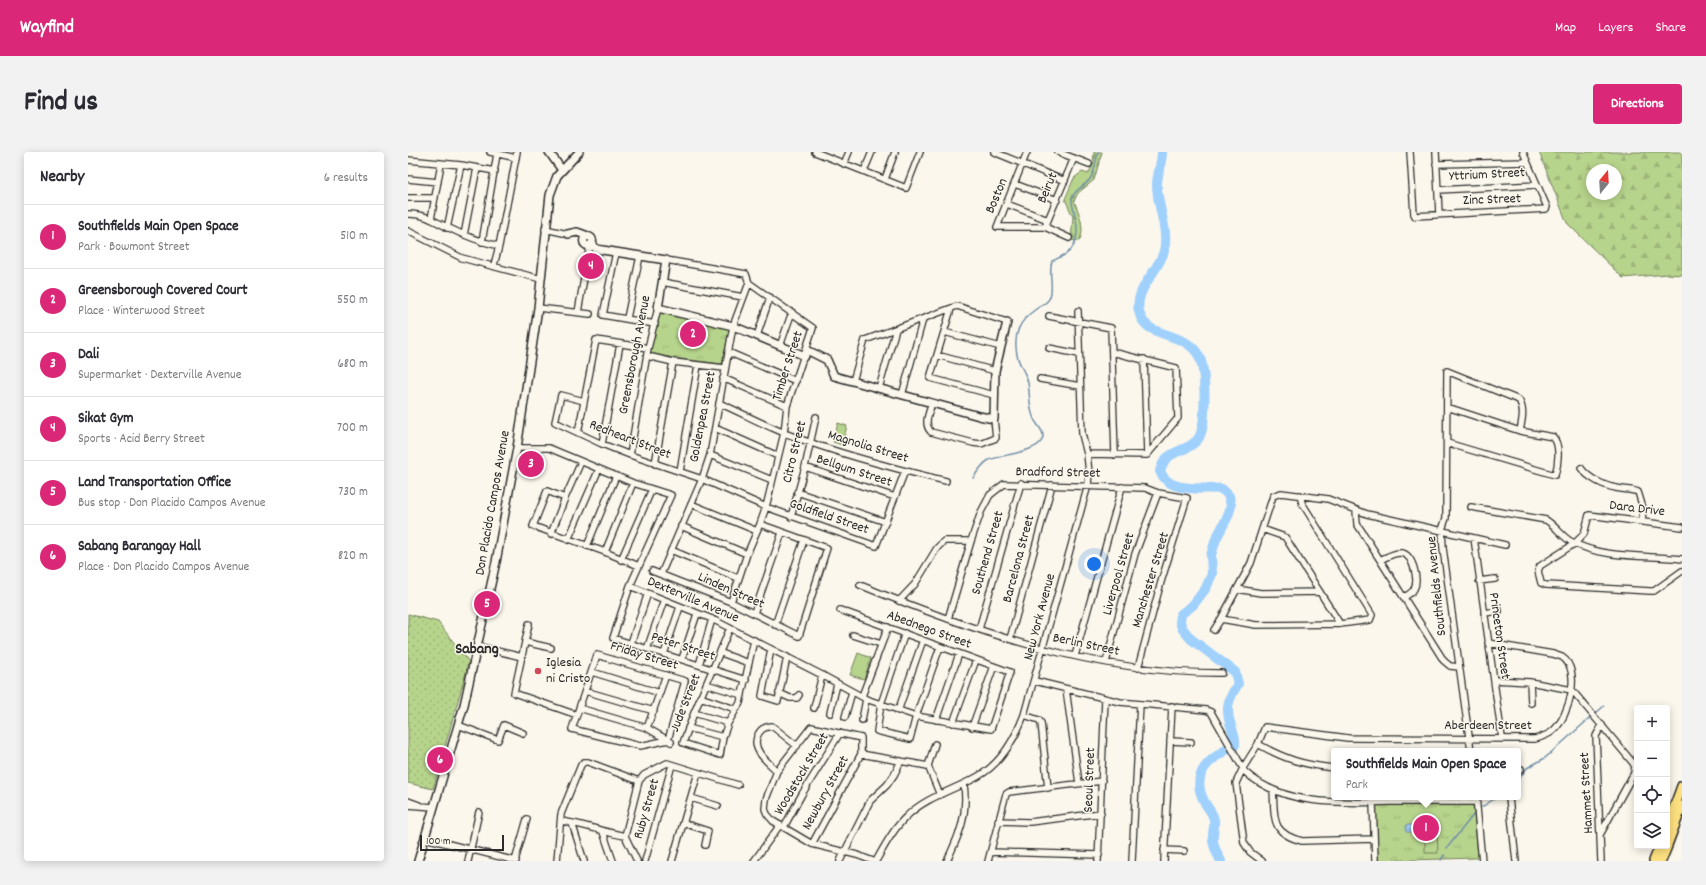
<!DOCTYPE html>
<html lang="en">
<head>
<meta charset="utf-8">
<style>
  body { margin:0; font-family:Dekko,sans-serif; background:#f2f2f3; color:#2b2b33 }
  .controls { position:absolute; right:12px; bottom:12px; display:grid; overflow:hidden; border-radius:4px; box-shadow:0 2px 10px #0003 }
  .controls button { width:36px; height:36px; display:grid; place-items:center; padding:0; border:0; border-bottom:1px solid #e1e1e2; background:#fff; color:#2b2b33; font:20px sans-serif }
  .compass { position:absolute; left:1178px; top:12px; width:36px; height:36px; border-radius:50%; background:#fff; box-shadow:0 2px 10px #0003; rotate:18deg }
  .scale { position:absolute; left:12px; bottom:10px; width:84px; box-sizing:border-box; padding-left:4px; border:2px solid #2b2b2b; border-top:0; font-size:11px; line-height:14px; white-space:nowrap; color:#2b2b2b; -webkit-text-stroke:3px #fbf7ec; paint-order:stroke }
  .you { position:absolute; left:686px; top:412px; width:14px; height:14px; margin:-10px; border:3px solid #fff; border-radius:50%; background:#1a73e8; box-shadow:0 0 0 6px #1a73e833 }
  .badge { display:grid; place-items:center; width:26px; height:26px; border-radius:50%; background:#db2777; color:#fff; font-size:13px; font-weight:700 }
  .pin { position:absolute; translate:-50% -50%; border:2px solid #fff; box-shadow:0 1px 4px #0006 }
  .popup { position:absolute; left:923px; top:596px; width:190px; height:52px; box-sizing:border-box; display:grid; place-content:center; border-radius:4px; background:#fff; filter:drop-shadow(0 1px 3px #0005); font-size:13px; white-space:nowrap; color:#7c7c81 }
  .popup b { font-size:15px; color:#2b2b33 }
  .popup::after { content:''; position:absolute; left:50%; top:100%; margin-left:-8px; border:8px solid transparent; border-top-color:#fff }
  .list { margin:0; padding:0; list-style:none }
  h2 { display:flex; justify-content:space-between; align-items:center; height:52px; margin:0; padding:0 16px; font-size:17px }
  h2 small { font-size:13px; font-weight:400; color:#7c7c81 }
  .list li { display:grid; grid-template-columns:26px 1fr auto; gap:12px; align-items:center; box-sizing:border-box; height:64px; padding:0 16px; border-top:1px solid #e1e1e2 }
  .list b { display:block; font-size:15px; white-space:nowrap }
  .list p { margin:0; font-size:13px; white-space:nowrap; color:#7c7c81 }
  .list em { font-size:13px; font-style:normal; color:#7c7c81 }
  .icon { flex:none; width:22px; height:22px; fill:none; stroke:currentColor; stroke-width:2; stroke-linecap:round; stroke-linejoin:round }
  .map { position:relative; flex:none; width:1274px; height:709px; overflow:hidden; border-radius:4px }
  header { display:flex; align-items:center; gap:24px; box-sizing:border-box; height:56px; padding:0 20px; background:#db2777; color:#fff }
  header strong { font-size:19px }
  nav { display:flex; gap:22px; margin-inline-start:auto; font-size:14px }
  .intro { display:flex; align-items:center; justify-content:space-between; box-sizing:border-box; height:96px; padding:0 24px }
  h1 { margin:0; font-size:28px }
  .button { padding:10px 18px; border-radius:4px; background:#db2777; color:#fff; font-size:14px; font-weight:700 }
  main { display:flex; gap:24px; padding:0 24px }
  aside { flex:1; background:#fff; border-radius:4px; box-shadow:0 2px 10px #0003 }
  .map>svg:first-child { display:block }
</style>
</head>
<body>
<header>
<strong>Wayfind</strong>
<nav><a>Map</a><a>Layers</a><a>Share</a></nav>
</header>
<div class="intro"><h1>Find us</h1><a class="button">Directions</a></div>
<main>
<aside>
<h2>Nearby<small>6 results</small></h2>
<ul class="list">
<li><span class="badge">1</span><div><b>Southfields Main Open Space</b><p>Park · Bowmont Street</p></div><em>510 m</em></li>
<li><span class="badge">2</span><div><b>Greensborough Covered Court</b><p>Place · Winterwood Street</p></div><em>550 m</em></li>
<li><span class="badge">3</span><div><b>Dali</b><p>Supermarket · Dexterville Avenue</p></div><em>680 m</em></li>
<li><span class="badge">4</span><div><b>Sikat Gym</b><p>Sports · Acid Berry Street</p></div><em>700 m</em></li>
<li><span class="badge">5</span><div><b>Land Transportation Office</b><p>Bus stop · Don Placido Campos Avenue</p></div><em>730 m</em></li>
<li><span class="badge">6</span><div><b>Sabang Barangay Hall</b><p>Place · Don Placido Campos Avenue</p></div><em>820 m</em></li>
</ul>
</aside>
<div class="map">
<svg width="1274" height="709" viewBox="0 0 1274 709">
  <defs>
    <pattern id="grass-dots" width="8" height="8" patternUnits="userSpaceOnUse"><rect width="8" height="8" fill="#b7d48c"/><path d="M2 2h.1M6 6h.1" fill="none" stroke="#9eb679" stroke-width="1.8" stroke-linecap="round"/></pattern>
    <pattern id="forest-firs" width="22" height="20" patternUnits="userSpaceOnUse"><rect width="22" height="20" fill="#b7d48c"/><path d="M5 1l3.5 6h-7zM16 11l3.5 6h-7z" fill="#9eb679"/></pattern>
    <pattern id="park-tufts" width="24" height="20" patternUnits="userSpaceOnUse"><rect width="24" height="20" fill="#b7d48c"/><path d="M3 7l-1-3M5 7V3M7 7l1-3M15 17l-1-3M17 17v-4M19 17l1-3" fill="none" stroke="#9eb679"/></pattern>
    <pattern id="water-rules" width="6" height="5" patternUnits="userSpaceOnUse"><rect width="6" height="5" fill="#a0d1fd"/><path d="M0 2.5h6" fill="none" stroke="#8ab4d9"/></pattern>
  </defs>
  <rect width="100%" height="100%" fill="#fbf7ec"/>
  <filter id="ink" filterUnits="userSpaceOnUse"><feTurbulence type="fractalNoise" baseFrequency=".025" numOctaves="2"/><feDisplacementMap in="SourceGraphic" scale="8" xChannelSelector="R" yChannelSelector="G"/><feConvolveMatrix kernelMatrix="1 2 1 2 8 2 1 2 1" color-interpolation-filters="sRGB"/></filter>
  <g filter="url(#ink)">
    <path fill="url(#grass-dots)" stroke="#71805c" d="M0,462L30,470L61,510L25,637L0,631Z"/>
    <path fill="url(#forest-firs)" stroke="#71805c" fill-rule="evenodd" d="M686,0H694L686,28L670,41L666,49C671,60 678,78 671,89L663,88L665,65L657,47L666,26L674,20L680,22L685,13Z
      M1131,0H1274V123L1259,122L1215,126L1159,71ZM1184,18H1208V42H1184Z"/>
    <path fill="url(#park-tufts)" stroke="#71805c" d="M251,158L322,176L314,212L265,206L242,201Z
      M968,653H1065L1070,703L1068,706L970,709Z"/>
    <path fill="#b7d48c" stroke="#71805c" d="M430,271L439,274L434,293L425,290Z
      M450,501L463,506L456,527L442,523Z
      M1017,678H1029L1030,701H1017Z"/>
    <path fill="url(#water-rules)" stroke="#718fa9" d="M998,673H1013V680H998Z"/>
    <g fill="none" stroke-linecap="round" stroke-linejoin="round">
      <path stroke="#718fa9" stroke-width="1.5" d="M565,326C569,320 575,311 581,308C592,303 629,300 634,288C638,280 629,274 626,267C621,257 622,243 620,231C618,221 611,213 609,203C605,182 611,169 628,157C634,153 639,152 642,145C646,134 640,121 644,109C648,107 653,105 658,102C672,93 670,73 666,59C665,54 662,50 665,44C669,36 677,34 682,27C688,18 687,9 690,0
        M1188,561L1196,554
        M1110,628L1119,616L1137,606L1182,566
        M1074,655L1089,645
        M1039,696L1066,662
        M1033,708L1036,703"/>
      <path stroke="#a0d1fd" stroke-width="10" d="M754,0C754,11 749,22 749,33C749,55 761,76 756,99C751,119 726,137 731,159C736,188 776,177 791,204C798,217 799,275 790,287C782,298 765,298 757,308C755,311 753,316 752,319C761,342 794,335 814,337L821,344L823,354L820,364L808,387L803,403L804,422L798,436L785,453L773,462L772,470L774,476L783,487L827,520L830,532C820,547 817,557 823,574C825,581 828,586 827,593C804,605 781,620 796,649C799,656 805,660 806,668C807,673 805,678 805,683C804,691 809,702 813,709"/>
      <g stroke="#2b2b2b" stroke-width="8">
        <path id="minor" d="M82,0L108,6
          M407,0L498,36L512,0
          M586,0L657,29
          M619,0L589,75H637L661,86
          M650,0L681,12
          M1002,0L1006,62L1007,64L1138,57L1139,55L1115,0
          M1028,0L1031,62
          M0,8L53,13L87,19
          M436,12L441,0
          M1028,12L1119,10
          M456,19L464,0
          M0,27L30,30
          M477,27L487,0
          M607,32L649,48
          M1030,38L1129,33
          M0,46H27
          M599,52L640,68
          M0,62C21,63 23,68 41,76C57,84 74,90 91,94
          M23,67L33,12
          M637,75L666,6
          M39,76L53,13
          M137,77L160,82
          M0,79L54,106L133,127
          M56,83L69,16
          M74,90L89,2
          M208,100L195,163L247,172
          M258,108L338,122L341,131L405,176L379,254L376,281L358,355L352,372L339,402L323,450
          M86,113L91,94L109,0
          M254,130L335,145
          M130,156L182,162
          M543,157L522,226L586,243
          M170,160L182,93
          M641,164L703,176L707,303
          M219,166L232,104
          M536,180L593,195
          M349,184L362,145
          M372,194L384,160
          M641,196L671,202
          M320,200L388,229
          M529,203L587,219
          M239,204L265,210L316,216
          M736,207L739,303
          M315,226L379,254
          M632,227L672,234
          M445,229L457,188L549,154L599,170
          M471,236L488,177
          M494,243L515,167
          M176,249L153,243L147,270L194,292L222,303L294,327L358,355L468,394L497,319
          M311,251C334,261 356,273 379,282C430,302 484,316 538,329
          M524,251C521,261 515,272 523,280L565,291L573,292L588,286L586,267
          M1039,255L1112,279L1145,285C1153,293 1150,313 1147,323L1039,291
          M307,276L370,304
          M170,281L188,188L240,196
          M194,292L212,192
          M109,296H141L225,331L263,343L222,434L205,486L338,528
          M679,302L739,303L770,266L768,216L704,200
          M222,303L240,196L250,156
          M302,303L364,328
          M247,312L265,210
          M397,315L487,345
          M1173,316C1180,326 1196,334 1208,336C1216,338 1223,337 1230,340L1235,356L1234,370
          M272,319L290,213
          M389,340L478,370
          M157,346L139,339L125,374L197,400L231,414
          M283,352L349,379
          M1063,355L1138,368C1148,374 1154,385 1164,390C1195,407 1240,403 1274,407
          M948,358L949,372L953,378L1036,509L1042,514L1051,515
          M383,365L397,315L408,265
          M273,374L339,402
          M1274,375L1181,363L1176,382L1166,392L1132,414L1130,419L1133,431L1138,433L1242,439H1246L1274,419
          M854,377L877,385L932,472
          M143,382L157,346L173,310
          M1066,386L1094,586
          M160,388L191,317
          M179,394L208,324
          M263,398L330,426
          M197,400L225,331
          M213,408L244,337
          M972,408C979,405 986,400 994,401C1005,403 1011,428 1006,437C1004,441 1000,443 996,445
          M244,419L323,450L391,484L419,396L352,372
          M253,422L294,327L302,303L325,174L341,131
          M1071,429L1087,427
          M452,433C567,480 688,522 814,521
          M222,434L304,467L414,523L458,547L508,564L583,577L602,520L432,458
          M829,437L853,441L912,440
          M491,449L507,432L529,396L536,389H563
          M346,461L374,381
          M1076,461L1091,459
          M540,467L563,389L573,360L582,343L596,332L737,336L750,341L779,346L753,430L730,516
          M813,467L848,473L932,472L962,468L964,463L894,351L892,343
          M367,473L396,388
          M322,476L286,561L275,591L312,603L315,585L320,571L332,551L346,488
          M571,477L613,331
          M806,478L813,467L843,411L865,344L873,341L920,347L959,362L1097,393
          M497,481L473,552L469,579L502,587L508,564L532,495
          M445,483L473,492
          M602,487L644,333
          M117,490L121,472
          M223,491L240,441
          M69,494L114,505
          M143,496L117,490L106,541L169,563
          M239,497L256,448
          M363,497L354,544L370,549L379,505
          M313,501L341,511
          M256,502L272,455
          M189,503L277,529L260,588L232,594L164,577Z
          M667,504L714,335
          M274,507L289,462
          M698,510L727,402L750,341
          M291,513L304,467
          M184,520L252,541
          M1086,528L1122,530L1164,538L1225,611L1227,615L1226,621L1193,681
          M627,529L712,550L798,558L803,560L837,620C876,655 934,651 983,650C1012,650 1040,650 1069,650
          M1122,530L1123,551
          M298,532L334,543
          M658,537L671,631
          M177,539L246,559
          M371,541L382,546H389L391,543
          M454,544L480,475
          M292,545L327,557
          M171,556L239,576L263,590
          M406,556L414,523
          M490,559L515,488
          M286,561L320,571
          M422,561L429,532
          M616,563L631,568L633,571L640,636
          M437,565L444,540
          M454,568L458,547
          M528,568L551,502
          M545,571L568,508
          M50,573L90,588L96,573L115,581
          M564,575L586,514
          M239,576L258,523
          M280,576L315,585
          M762,589L783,590
          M850,592C876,607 896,613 926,616
          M1063,599L1035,396L1034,378L1038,366L1039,219L1111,248C1117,258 1114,268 1112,279
          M453,602V586L403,575L369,619L358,647L357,657L359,662L365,669L404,692L449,703L465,709
          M453,602L520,614L532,643
          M520,614L527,592
          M1110,617H1113
          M369,619C360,610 344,599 349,585C352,577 356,575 364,574L389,594
          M865,638C867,666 862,681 894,689L966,687
          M1068,645L1074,709
          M283,646L310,654
          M1101,646L1108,709
          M0,649L11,653
          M965,651L967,709
          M0,653L26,655
          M153,669C175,672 195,680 217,684
          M590,669L622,670L693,661
          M164,671L176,709
          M275,671L300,679L297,693
          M376,675L394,642L432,581
          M195,680L205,709
          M17,686L108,709
          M404,692L453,602
          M756,698L776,699
          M583,700L691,703
          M60,709L71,660
          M107,709L119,667
          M149,709L153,662L173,613L176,610H180L231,629
          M229,709L217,684L231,629L236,623L259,611L330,633
          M237,709L264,613
          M264,709L290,621
          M346,709L372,673
          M432,709L462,649L479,633L486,623L493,609
          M468,709C477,693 486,676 499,664C518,645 546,638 569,625C593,612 607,587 616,563L680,333L681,321L679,302L674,282L670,159
          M539,709C552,681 560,664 556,632
          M580,709L598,642L601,640L694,629
          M690,709L697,547
          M724,709L732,552
          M756,709L764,554
          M854,709L842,700L836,691L828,631L835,616L850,592L857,575L940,586L1127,587C1134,585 1141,583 1146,578C1161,564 1174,518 1154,505C1151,504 1148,503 1145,502L1080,491
          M1193,709L1188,584L1194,573"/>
      </g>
      <g stroke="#2b2b2b" stroke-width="10">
        <path id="tertiary" d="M160,82L169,80L180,84
          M175.5 89a4.5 4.5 0 1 1 9 0a4.5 4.5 0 1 1-9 0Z
          M184,91L188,97L258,108L250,156L325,174L397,204
          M399,198L419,208L426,224L571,264L586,267L587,219L599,170"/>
      </g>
      <g stroke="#2b2b2b" stroke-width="10">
        <path id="secondary" d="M141,0L154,18
          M10,709L56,553L88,410L109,296L130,156L142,43L149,24L171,0"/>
      </g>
      <g stroke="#2b2b2b" stroke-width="12">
        <path id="trunk" d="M1259,675L1274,634
          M1259,693L1274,654
          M1246,709L1252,694
          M1253,709L1259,694"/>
      </g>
      <use href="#minor" stroke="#fbf7ec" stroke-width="5.5"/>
      <use href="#tertiary" stroke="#fbf7ec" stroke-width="7"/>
      <use href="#secondary" stroke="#fbf7ec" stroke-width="7"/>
      <use href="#trunk" stroke="#fde080" stroke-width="9"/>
    </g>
  </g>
  <circle fill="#d1495b" stroke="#fbf7ec" stroke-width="1.5" cx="130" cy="519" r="4"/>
  <g text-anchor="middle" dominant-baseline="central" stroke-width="3" stroke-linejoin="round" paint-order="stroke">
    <g font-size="14" fill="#2b2b2b" stroke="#fbf7ec">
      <text transform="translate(1079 23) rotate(-3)">Yttrium Street</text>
      <text transform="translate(640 36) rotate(-67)">Beirut</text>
      <text transform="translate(589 44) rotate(-67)">Boston</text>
      <text transform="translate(1084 48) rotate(-2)">Zinc Street</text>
      <text transform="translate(227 203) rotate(-79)">Greensborough Avenue</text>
      <text transform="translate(380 214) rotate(-72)">Timber Street</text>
      <text transform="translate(295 265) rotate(-79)">Goldenpea Street</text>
      <text transform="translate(222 288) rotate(21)">Redheart Street</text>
      <text transform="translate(460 295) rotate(17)">Magnolia Street</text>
      <text transform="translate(387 300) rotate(-76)">Citro Street</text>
      <text transform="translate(446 319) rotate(18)">Bellgum Street</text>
      <text transform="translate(650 321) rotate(1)">Bradford Street</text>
      <text transform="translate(85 351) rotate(-80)">Don Placido Campos Avenue</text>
      <text transform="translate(1229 357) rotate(7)">Dara Drive</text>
      <text transform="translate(421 365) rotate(19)">Goldfield Street</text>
      <text transform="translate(580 401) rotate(-74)">Southend Street</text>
      <text transform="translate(611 407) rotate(-75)">Barcelona Street</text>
      <text transform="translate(711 422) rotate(-74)">Liverpool Street</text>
      <text transform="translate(743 428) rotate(-73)">Manchester Street</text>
      <text transform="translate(1029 434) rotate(-96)">Southfields Avenue</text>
      <text transform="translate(323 439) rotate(24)">Linden Street</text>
      <text transform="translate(285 448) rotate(23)">Dexterville Avenue</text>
      <text transform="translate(632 465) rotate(-75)">New York Avenue</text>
      <text transform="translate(521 478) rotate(20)">Abednego Street</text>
      <text transform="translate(1091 484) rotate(82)">Princeton Street</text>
      <text transform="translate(678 493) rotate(12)">Berlin Street</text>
      <text transform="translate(275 495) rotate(18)">Peter Street</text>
      <text transform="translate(236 504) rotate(17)">Friday Street</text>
      <text transform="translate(278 551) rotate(-68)">Jude Street</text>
      <text x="1080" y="574">Aberdeen Street</text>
      <text transform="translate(394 622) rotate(-59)">Woodstock Street</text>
      <text transform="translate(682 628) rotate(-88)">Seoul Street</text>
      <text transform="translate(418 641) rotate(-61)">Newbury Street</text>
      <text transform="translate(1179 641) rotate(-93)">Hammet Street</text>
      <text transform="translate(239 657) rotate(-74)">Ruby Street</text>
    </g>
    <g font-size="14" fill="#2b2b2b" stroke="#fbf7ec" text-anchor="start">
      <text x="138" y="511">Iglesia<tspan x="138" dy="16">ni Cristo</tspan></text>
    </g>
    <g font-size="16" font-weight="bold" fill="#2b2b2b" stroke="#fbf7ec">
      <text x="69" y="497">Sabang</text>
    </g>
  </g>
</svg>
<div class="controls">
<button>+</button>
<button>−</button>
<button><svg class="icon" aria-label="locate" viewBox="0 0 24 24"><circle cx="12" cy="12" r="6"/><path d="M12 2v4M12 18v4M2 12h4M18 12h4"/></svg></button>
<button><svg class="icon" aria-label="layers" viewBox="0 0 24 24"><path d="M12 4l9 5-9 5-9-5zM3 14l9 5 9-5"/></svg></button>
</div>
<svg class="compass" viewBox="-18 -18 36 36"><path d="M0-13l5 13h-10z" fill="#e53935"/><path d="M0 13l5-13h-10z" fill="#7c7c81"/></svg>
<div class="scale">100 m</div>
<div class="you"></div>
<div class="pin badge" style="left:1018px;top:676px">1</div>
<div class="popup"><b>Southfields Main Open Space</b>Park</div>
<div class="pin badge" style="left:285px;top:182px">2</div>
<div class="pin badge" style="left:123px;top:312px">3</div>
<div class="pin badge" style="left:183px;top:114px">4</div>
<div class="pin badge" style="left:79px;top:452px">5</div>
<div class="pin badge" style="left:32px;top:608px">6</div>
</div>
</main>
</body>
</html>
